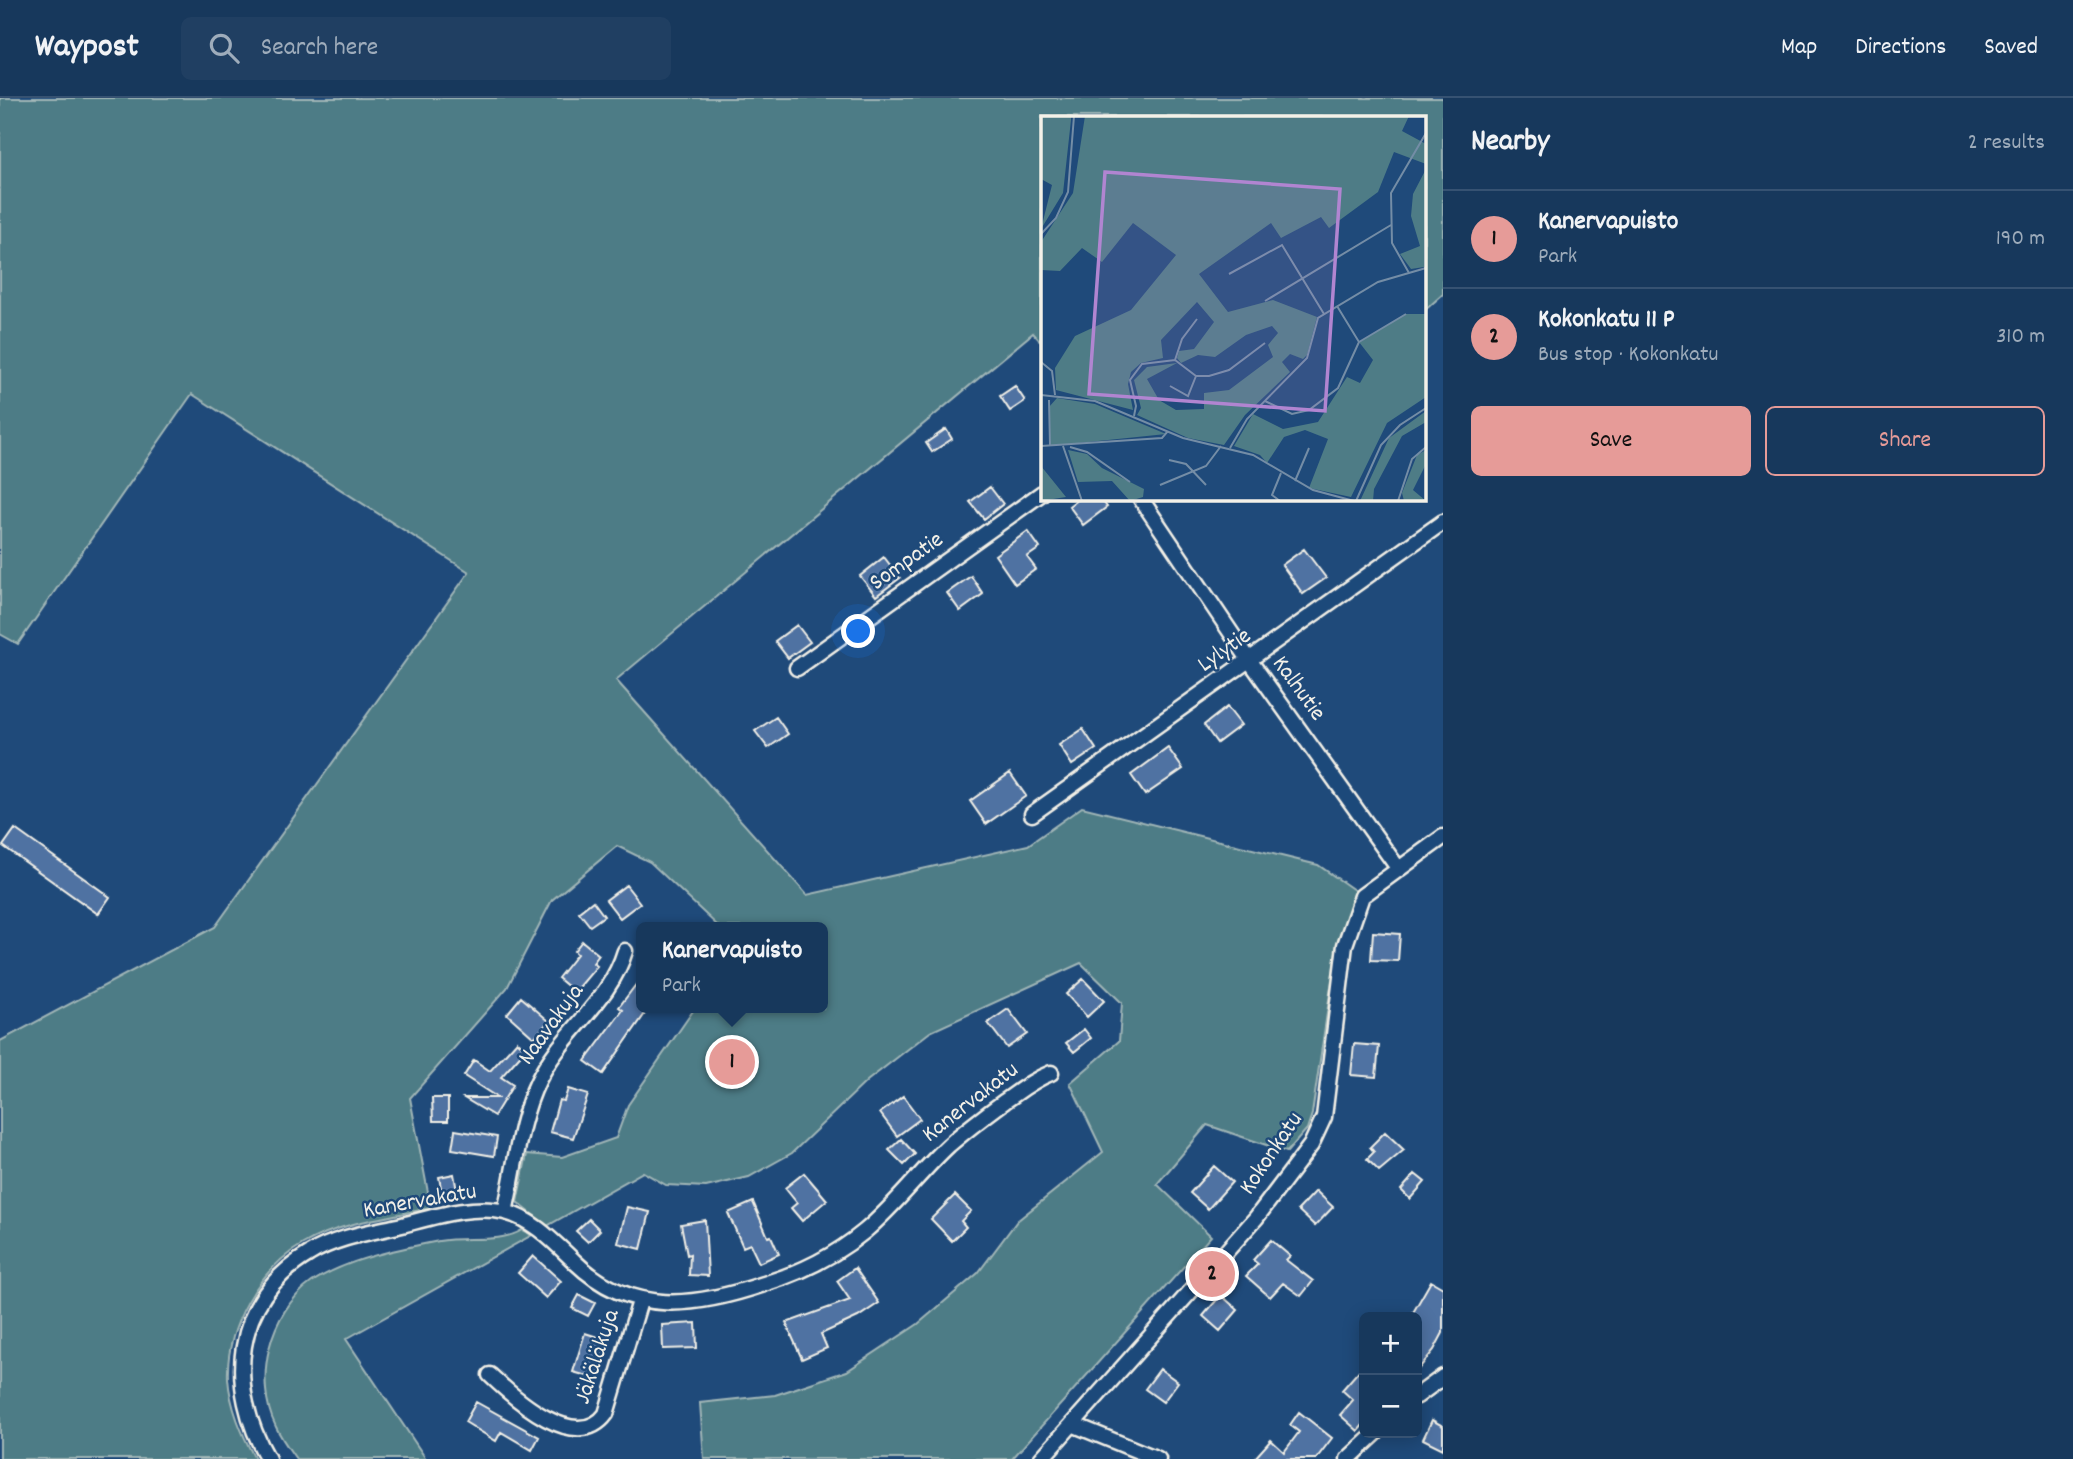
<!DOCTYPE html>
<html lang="en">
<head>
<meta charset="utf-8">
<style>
  body { margin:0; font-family:Dekko,sans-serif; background:#203f62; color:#f1f3f6 }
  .controls { position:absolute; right:21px; bottom:21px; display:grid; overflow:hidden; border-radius:10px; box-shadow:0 4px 18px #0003 }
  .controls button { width:63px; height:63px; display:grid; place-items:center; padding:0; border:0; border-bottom:2px solid #365272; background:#17385c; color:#f1f3f6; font:35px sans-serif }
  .you { position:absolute; left:859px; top:534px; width:24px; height:24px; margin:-18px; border:5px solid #fff; border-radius:50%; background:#1a73e8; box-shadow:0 0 0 10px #1a73e833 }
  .badge { display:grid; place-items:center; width:46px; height:46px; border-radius:50%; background:#e69b98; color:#111; font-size:23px; font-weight:700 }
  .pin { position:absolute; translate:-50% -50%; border:4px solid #fff; box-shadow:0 2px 7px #0006 }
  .popup { position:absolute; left:636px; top:824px; width:192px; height:91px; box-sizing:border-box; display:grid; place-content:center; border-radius:10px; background:#17385c; filter:drop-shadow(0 2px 5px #0005); font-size:23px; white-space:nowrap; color:#9eacbb }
  .popup b { font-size:26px; color:#f1f3f6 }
  .popup::after { content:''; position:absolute; left:50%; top:100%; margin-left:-14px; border:14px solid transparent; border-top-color:#17385c }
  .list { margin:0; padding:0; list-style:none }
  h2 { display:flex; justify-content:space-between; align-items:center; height:91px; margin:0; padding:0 28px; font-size:30px }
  h2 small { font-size:23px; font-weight:400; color:#9eacbb }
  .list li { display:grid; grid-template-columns:46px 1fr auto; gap:21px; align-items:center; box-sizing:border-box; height:98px; padding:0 28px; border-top:2px solid #365272 }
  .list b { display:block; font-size:26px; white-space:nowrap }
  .list p { margin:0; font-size:23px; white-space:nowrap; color:#9eacbb }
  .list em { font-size:23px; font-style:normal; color:#9eacbb }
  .actions { display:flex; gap:14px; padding:21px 28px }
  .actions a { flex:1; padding:16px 0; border:2px solid #e69b98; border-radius:10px; text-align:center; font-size:24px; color:#e69b98 }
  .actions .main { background:#e69b98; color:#111 }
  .icon { flex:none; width:38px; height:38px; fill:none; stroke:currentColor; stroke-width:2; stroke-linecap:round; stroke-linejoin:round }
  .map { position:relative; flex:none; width:1443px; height:1361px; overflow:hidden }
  header { display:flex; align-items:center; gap:42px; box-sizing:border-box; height:98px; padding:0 35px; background:#17385c; border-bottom:2px solid #365272 }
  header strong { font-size:33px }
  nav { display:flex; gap:38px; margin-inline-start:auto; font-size:24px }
  .search { width:490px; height:63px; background:#203f62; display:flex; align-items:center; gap:18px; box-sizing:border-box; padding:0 24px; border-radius:10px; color:#9eacbb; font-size:26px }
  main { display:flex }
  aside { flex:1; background:#17385c }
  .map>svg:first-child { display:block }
</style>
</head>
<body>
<header>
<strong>Waypost</strong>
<div class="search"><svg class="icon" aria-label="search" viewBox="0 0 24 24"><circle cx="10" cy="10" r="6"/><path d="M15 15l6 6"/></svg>Search here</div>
<nav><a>Map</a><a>Directions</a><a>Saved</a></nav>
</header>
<main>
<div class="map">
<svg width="1443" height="1361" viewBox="0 0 1443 1361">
  <rect width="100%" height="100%" fill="#1f4a7a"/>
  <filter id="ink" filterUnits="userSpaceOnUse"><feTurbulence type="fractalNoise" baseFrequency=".0143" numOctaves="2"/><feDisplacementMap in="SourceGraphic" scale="14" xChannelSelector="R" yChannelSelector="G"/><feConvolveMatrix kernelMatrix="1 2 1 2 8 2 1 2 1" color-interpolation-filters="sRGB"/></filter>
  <g filter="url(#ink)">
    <path fill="#4e7c86" stroke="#a1b6b7" stroke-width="2" d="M0,0H1443V196L1424,213V19H1042V245L1033,235L616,582L807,797L1028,747L1082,709L1318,767L1357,794L1338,841L1312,1016L1307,1031L1287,1054L1207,1027L1157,1086L1211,1138L1012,1361H704L700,1305L775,1297L847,1273L918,1226L978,1175L1017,1123L1103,1054L1070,985L1119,943L1122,905L1081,865L930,934L867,983L792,1055L749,1079L706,1089L666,1087L643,1074L547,1128L517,1104L527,1056L562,1059L616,1040L628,1007L695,910H823V829H719L650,764L617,748L552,802L507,890L410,1000L431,1110C389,1119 340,1124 303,1146C258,1172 226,1229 228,1280C230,1309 242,1336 255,1361H0V943L215,829L469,474L192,296L18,546L0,536Z
      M522,1132L532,1137L346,1241L426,1361H296C289,1351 281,1340 276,1329C253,1282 269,1214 312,1184C347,1161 398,1151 439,1143C465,1138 500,1146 522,1132Z"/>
    <path fill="#5072a2" stroke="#f4f1e8" stroke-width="2" d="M1015,288L1025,303L1010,313L1000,298Z
      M946,331L952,341L932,354L926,345Z
      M990,389L1003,406L984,421L970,404Z
      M1078,401H1101L1107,409L1083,427L1069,408Z
      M1028,433L1040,450L1027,459L1036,471L1015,486L995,457Z
      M1304,451L1326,480L1303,496L1282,467Z
      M884,459L900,480L876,498L860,478Z
      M971,478L983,496L960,513L947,495Z
      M797,527L810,544L788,560L775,543Z
      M1227,609L1241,627L1217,645L1204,627Z
      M776,619L788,636L768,650L755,633Z
      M1083,631L1096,651L1072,667L1059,647Z
      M1168,650L1183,671L1145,697L1131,677Z
      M1010,675L1026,698L986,726L970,703Z
      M15,731L110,799L98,816L3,748Z
      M626,787L640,805L620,820L606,802Z
      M593,803L604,818L590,828L579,814Z
      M1373,834L1400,836L1398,863L1371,862Z
      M582,843L599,857L593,865L597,868L575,894L558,880L577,856L574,853Z
      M641,880V910H649L603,976L585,963L623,912L619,909Z
      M1083,881L1104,903L1087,919L1066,896Z
      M521,899L549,923L534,940L507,916Z
      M1008,911L1027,936L1007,950L988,925Z
      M1084,931L1091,940L1074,954L1066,945Z
      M517,943L526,951L501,979L513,987L494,1018L464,1000H498L464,978L474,962L490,973Z
      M1354,946L1379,948L1376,979L1351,977Z
      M568,991L588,997L573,1040L550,1034L559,1002L564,1003Z
      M903,998L920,1021L897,1038L880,1015Z
      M432,1000H448V1023H433Z
      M455,1032L497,1039L494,1058L452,1051Z
      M1385,1034L1404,1052L1379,1073L1367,1061L1374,1054L1370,1049Z
      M901,1041L915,1056L904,1067L889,1052Z
      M1214,1068L1232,1084L1208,1111L1190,1095Z
      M804,1075L827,1102L802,1123L791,1110L797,1105L785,1090Z
      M454,1076L458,1099L443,1101L439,1079Z
      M1415,1076L1425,1084L1410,1101L1401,1092Z
      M1316,1093L1333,1109L1315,1128L1298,1112Z
      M955,1097L971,1113L961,1123L966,1129L952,1143L931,1121Z
      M753,1104L768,1139L771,1138L779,1156L759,1165L750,1146L743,1149L728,1115Z
      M627,1109L650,1114L641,1151L618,1145Z
      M589,1121L600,1132L588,1144L576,1133Z
      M705,1122L708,1178L689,1177L690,1156L687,1157L681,1126Z
      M1271,1142L1290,1158L1286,1162L1313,1183L1301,1198L1283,1185L1270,1199L1246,1178L1258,1166L1253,1162Z
      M533,1158L561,1183L546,1200L518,1175Z
      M855,1170L879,1205L858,1219L821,1236L827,1250L802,1261L786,1225L850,1202L837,1183Z
      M1431,1183L1443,1190V1235L1434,1252L1417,1273V1219L1411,1218Z
      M579,1197L595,1205L588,1218L572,1210Z
      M1221,1197L1238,1212L1220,1233L1203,1218Z
      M696,1225L697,1250L663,1251L662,1227Z
      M585,1235L610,1243L598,1281L573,1274Z
      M1364,1267V1326L1358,1333L1340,1317L1353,1302L1342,1292Z
      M1160,1271L1178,1284L1163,1304L1145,1291Z
      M476,1304L539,1339L532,1352L501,1334L496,1343L465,1324Z
      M1299,1314L1332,1340L1316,1361H1254L1271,1342L1284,1354L1299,1334L1290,1327Z
      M1432,1322L1443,1328V1351L1423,1341Z"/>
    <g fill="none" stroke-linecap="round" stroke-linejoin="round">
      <g stroke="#f4f1e8" stroke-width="19">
        <path id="minor" d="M1141,401L1250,563L1398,770
          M797,570L1042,395
          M1032,716L1443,424
          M505,1114C515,1071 519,1022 538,983C561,935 610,904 625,853
          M490,1277C515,1301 577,1356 606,1316L640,1203
          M1417,1298L1443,1279
          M1072,1326L1158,1361
          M268,1361C226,1289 232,1202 309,1156C336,1139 372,1134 402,1127C433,1119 473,1106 505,1114C533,1121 555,1145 575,1164C632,1219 696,1209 764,1186C800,1175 836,1157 865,1133C896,1107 920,1074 949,1047C966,1032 986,1017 1005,1003C1021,992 1033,982 1051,975
          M1041,1361L1256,1120L1311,1047L1324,1019L1345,847L1362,798L1443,739
          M1348,1361L1376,1335"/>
      </g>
      <use href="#minor" stroke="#1f4a7a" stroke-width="14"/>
    </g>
  </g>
  <g text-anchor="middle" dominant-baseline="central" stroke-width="5" stroke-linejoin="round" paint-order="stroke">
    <g font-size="24" fill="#f4f1e8" stroke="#1f4a7a">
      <text transform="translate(907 464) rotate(-35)">Sompatie</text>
      <text transform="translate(1225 553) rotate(-35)">Lylytie</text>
      <text transform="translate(1298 591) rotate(54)">Kalhutie</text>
      <text transform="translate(552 927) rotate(-54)">Naavakuja</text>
      <text transform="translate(971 1005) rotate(-38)">Kanervakatu</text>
      <text transform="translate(1272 1056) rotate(-56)">Kokonkatu</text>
      <text transform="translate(420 1104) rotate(-10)">Kanervakatu</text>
      <text transform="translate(598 1259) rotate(-72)">Jäkäläkuja</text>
    </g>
  </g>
  <g transform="translate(1041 18)">
    <rect width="385" height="385" fill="#1f4a7a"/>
    <path d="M0,0H30V4L22,77L0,113L11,69L0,63ZM44,0H368L361,15L385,28V48L353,36L337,76L288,112L280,101L240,122L230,107L158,158L187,196L232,184L276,201L266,239L262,243L249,238L241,246L249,256L204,299L183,329L147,322L96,299L100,292L93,264L106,251L136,247L106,263L118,284L135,294L163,293V277L188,274L232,241L227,229L237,217L231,210L205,219L174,241L157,239L140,247L136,242L138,235L153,233L173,206L156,186L120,224L122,242L100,247L90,256L87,268L92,294L15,274L14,252L34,220L90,194L135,139L92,107L61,146L41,132L19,155L0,154V126L32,77ZM385,53L383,151L370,153L359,138L379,130L370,100L372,78ZM365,198H385V281L346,307L310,381L268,372L287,323L264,314L243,321L226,347L219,339L193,330L212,298L242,313L277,306L306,261L319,267L332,244L318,226ZM16,282L54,288L125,318L9,330L8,291ZM385,295V306L361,320L333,373L332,385H319L348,322ZM27,334L46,338L61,352L103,373L102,381L89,385L71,365L37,366ZM385,334V348L372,374L385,385H363L361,377L376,339ZM0,350L25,381L0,385Z" fill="#4e7c86"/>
    <path fill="none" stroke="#748da6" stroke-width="2" d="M0,118L15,102L27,76L33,0M368,157L351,127L350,77L385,17M188,158L241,129L283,198M224,185L350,109M296,190L318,226M318,226L365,198M134,244L141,223L156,203M0,246L11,255L14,279M129,270L147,280L155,260M0,279L54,285L142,322L212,339L272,374L313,385M8,284L9,330M224,285L251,298L268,294L297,272L318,226M93,300L95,290L89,264L101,248L134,244L155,260H168L188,254L224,227M0,330L121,322L127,315M22,330L41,385M29,331L46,336L89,366M189,332L206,303L266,242L277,202L337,166L385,152M128,344L145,348L165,369M254,365L268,332M119,369L165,350L180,330M239,385L231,379L240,357M315,385L340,329L359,309L385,292M357,385L371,343L385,331"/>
    <path fill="#b185d1" fill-opacity="0.15" stroke="#b185d1" stroke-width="3.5" d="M64,56L299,73L284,295L48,278Z"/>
    <rect width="385" height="385" fill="none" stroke="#f4f1e8" stroke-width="3.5"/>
  </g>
</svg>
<div class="controls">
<button>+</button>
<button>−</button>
</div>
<div class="you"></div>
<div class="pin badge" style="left:732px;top:964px">1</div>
<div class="popup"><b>Kanervapuisto</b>Park</div>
<div class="pin badge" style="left:1212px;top:1176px">2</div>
</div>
<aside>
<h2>Nearby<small>2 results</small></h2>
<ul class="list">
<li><span class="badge">1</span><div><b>Kanervapuisto</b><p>Park</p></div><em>190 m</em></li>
<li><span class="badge">2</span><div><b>Kokonkatu 11 P</b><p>Bus stop · Kokonkatu</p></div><em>310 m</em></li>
</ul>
<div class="actions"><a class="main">Save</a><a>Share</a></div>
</aside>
</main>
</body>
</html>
